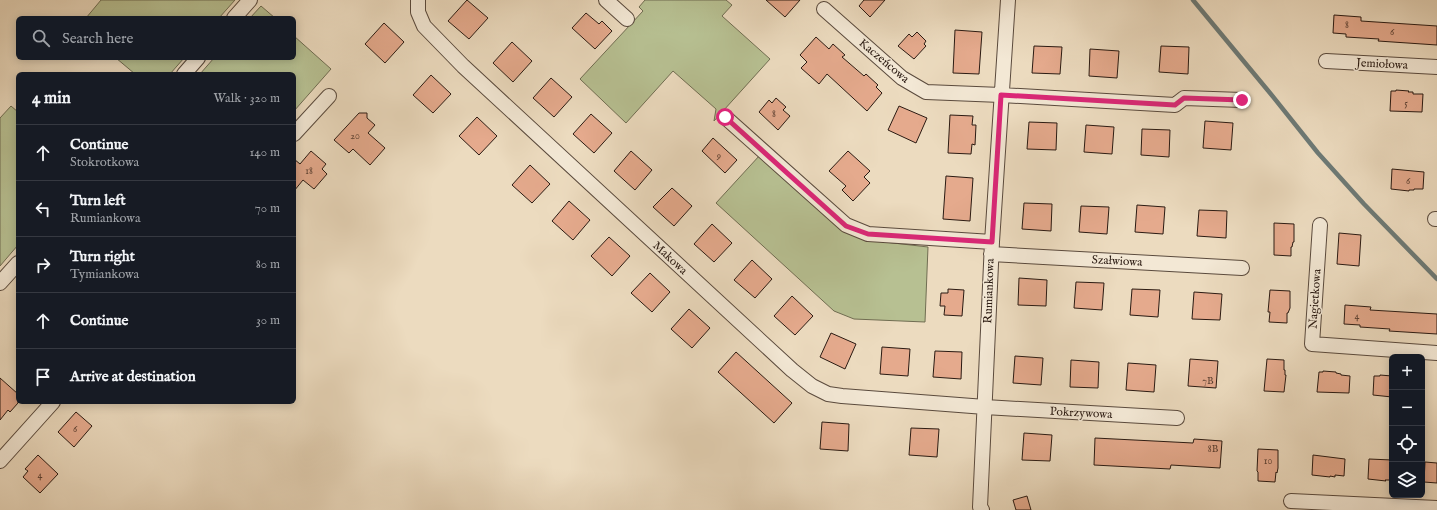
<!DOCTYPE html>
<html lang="en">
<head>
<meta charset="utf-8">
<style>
  body { margin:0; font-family:"IM FELL English",serif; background:#20242c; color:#f1f3f6 }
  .controls { position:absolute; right:12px; bottom:12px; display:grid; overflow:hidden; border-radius:6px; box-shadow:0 2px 10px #0003 }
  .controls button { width:36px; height:36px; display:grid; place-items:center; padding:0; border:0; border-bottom:1px solid #363941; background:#171b24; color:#f1f3f6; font:20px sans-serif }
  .stop { position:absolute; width:12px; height:12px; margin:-9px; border:3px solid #db2777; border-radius:50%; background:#fff }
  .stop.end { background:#db2777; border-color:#fff; box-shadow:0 1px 4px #0008 }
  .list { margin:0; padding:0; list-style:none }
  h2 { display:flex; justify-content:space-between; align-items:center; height:52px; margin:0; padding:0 16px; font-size:17px }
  h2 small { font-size:13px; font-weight:400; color:#9ea1a6 }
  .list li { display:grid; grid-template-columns:26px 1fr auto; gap:12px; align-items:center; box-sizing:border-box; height:56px; padding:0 16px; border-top:1px solid #363941 }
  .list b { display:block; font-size:15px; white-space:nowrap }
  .list p { margin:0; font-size:13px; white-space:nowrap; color:#9ea1a6 }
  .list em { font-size:13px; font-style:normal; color:#9ea1a6 }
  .icon { flex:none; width:22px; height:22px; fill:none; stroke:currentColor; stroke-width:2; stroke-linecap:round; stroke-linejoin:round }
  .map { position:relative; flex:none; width:1437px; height:510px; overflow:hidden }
  .search { position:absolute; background:#171b24; box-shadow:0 2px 10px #0003; left:16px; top:16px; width:280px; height:44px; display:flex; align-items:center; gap:10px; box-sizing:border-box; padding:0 14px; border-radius:6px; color:#9ea1a6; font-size:15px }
  .panel { position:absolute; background:#171b24; box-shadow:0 2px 10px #0003; left:16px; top:72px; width:280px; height:332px; border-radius:6px }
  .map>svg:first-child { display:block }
</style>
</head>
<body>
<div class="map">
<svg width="1437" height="510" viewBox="0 0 1437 510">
  <rect width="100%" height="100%" fill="#ecdbbf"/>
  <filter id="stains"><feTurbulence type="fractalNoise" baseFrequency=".005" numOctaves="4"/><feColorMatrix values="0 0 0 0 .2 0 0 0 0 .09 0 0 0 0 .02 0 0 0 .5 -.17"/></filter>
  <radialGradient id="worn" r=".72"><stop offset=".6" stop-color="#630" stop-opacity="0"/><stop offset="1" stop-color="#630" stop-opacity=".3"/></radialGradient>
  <path fill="#b7c092" stroke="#706d52" d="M101,0H235L219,18H86Z
    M645,0H726L732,5L722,16L770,59L714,121L716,109L673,71L626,123L580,79L643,11L639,7Z
    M261,6L275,18H250Z
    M294,36L331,69L294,111V74H200L214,58H294Z
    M116,58H184L170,74H135Z
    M11,106L18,112V245L0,266V118Z
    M760,155L867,240L928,247L925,322L854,319L834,311L716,203Z"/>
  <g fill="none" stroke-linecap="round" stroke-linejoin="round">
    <path stroke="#6d7a76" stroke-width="4.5" d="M1193,0L1270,93L1318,153L1364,204L1437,279"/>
  </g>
  <path fill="#e5aa8d" stroke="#2a1a12" d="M467,0L488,18L469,39L448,21Z
    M766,0H800L785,17Z
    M864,0H885L870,17L859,6Z
    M586,13L599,24L602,21L612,31L595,49L572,28Z
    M1334,15L1361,17V21L1437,26V45L1378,41L1379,39L1346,37V34L1333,33Z
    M384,23L404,42L385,63L365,44Z
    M955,30L982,32L979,74L953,73Z
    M917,32L926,41L924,44L926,46L914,59L898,46L909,34L912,37Z
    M816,37L829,49L833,44L845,55L842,57L864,76L866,74L878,85L876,87L882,93L867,111L827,74L819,84L801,68L807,62L800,55Z
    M512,42L532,61L513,82L493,63Z
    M1034,46L1062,47L1060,74L1032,73Z
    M1161,46L1189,47L1188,74L1159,72Z
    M1090,49L1119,51L1117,78L1089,76Z
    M431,75L451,94L433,113L413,95Z
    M551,78L572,97L554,117L533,98Z
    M1396,90L1409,91L1408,92H1413V94H1423L1422,112L1390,111L1391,91H1396Z
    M776,98L786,107L783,110L790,116L778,130L759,112L769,100L772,103Z
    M899,106L927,118L916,143L888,130Z
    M359,113H367V118L375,125L368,133L385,148L370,165L353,149L349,153L334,140Z
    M591,114L612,133L594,153L573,134Z
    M950,115L973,116L972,125H976L975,145L972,144L971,154L948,153Z
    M477,117L497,136L479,155L459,136Z
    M1205,121L1233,123L1231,150L1203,148Z
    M1029,122L1057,123L1056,150L1027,149Z
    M1086,125L1114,127L1112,154L1084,152Z
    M1142,129L1170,130L1169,157L1141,155Z
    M713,138L737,160L725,173L702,151Z
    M311,151L326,164L322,169L327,174L314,189L303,180L294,191V159L300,164Z
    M631,151L652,170L635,190L614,171Z
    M848,151L870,171L864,177L870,183L853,201L842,190L846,186L829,171Z
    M530,165L550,184L532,203L512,185Z
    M1392,169L1424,172L1423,189H1414V190H1409V191L1391,189Z
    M946,176L973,178L970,221L943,219Z
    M672,188L692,206L674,226L653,207Z
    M569,201L590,220L573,240L552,221Z
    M1024,203L1052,204L1051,231L1022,229Z
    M1137,205L1165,207L1163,234L1135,232Z
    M1081,206L1109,207L1107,234L1079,232Z
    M1199,210L1227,211L1226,238L1197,236Z
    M1274,223L1294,224V242H1293L1292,247H1291V256L1274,255Z
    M712,224L732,243L714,262L694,244Z
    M1339,233L1361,235L1359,266L1337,264Z
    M609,237L630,256L612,276L591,256Z
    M752,260L772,279L755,298L734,280Z
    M650,273L670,292L652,312L631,293Z
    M1019,278L1047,280L1046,306L1018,305Z
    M1076,282L1104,283L1102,310L1074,308Z
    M948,289L964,290L962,316L944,315L945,306H940L941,293H948Z
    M1132,289L1160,290L1158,317L1130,315Z
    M1270,290L1290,291V308L1288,313H1287V323L1269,322L1270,312H1268Z
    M1194,292L1222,294L1220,320L1192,319Z
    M792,296L813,316L795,335L774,316Z
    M1345,305L1371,307L1370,310L1437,314V334L1389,331L1390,329L1360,327V325L1344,324Z
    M689,309L710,328L692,348L671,329Z
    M831,333L856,344L845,369L820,357Z
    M882,347L910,349L908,376L880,374Z
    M935,351L962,352L961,379L933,377Z
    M736,352L792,403L774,423L718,372Z
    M1015,356L1043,358L1041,385L1013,383Z
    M1190,359L1218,361L1216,388L1188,386Z
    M1267,359L1284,360V370H1285V375H1286L1284,392L1264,391Z
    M1071,360L1099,362L1098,388L1070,387Z
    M1128,363L1156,365L1154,392L1126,390Z
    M1323,371L1336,372V373L1341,374V375L1350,376L1349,393L1317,392L1319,372H1323Z
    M1380,375L1392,376V397L1373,395L1374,376H1380Z
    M0,378L18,394V403L10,412L8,410L0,420Z
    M76,412L92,426L74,447L58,432Z
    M822,422L849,424L848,451L820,449Z
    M911,428L939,429L937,457L909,455Z
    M1024,433L1052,435L1050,461L1022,460Z
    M1095,438L1193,443L1194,439L1222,441L1220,468L1171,465L1170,469L1094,465Z
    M1258,449L1278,450V468L1277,473L1276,472L1275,482L1258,481V472L1257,471Z
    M38,455L58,474L40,493L23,477L28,471L25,469Z
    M1313,455L1345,459L1344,476L1335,475V477L1330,476V477L1312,475Z
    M1369,459L1392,460V479L1390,480H1385L1386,481L1368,479Z
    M1425,462L1437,463V483L1424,482Z
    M1027,496L1031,510H1016L1013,500Z"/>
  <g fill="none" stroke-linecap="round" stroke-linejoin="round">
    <g stroke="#5a4a3d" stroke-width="16">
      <path id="minor" d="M418,0V12L424,26L463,66L792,370L812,386L828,394L842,396L985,407L1177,418
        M606,0L627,19
        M824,9L902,78L926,92L1001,95L1175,105L1184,98L1242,100
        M234,18L250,0
        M1326,61L1437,67
        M184,74L198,58
        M725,117L846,225L868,234L992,242
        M294,134L329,96
        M1435,219H1437
        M1320,225L1312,344L1437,353
        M991,254L1242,268
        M0,283L18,263
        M0,461L53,402
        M1291,501L1437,508
        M982,510L980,507L992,242L1008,0"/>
    </g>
    <use href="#minor" stroke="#f3e8d5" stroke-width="14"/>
  </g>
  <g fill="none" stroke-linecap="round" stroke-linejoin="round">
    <path stroke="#db2777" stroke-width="5" d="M725,117L846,226L868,234L992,242L1001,95L1175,105L1184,98L1242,100"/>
  </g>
  <g text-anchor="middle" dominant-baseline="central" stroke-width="3" stroke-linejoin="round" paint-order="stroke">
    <g font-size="10" fill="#593e31">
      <text x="1347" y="25">8</text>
      <text x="1392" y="32">6</text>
      <text x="1406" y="103">5</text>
      <text x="774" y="114">8</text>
      <text x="355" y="136">20</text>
      <text x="719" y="156">9</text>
      <text x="309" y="171">18</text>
      <text x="1408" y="181">6</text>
      <text x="1357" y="316">4</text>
      <text x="1208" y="381">7B</text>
      <text x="75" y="429">6</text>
      <text x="1213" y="449">8B</text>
      <text x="1268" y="461">10</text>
      <text x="40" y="475">4</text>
    </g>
    <g font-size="12" fill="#2a1a12" stroke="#f3e8d5">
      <text transform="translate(884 61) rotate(40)">Kaczeńcowa</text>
      <text transform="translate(1382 64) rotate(3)">Jemiołowa</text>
      <text transform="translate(670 258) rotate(43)">Makowa</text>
      <text transform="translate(1117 261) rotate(3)">Szałwiowa</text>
      <text transform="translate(989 291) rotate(-88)">Rumiankowa</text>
      <text transform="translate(1315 299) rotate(-86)">Nagietkowa</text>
      <text transform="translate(1081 413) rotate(3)">Pokrzywowa</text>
    </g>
  </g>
  <rect width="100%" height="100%" filter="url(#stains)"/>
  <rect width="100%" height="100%" fill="url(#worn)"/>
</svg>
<div class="controls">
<button>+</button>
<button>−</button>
<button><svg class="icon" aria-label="locate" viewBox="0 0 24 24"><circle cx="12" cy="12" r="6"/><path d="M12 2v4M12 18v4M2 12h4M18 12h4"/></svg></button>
<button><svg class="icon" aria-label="layers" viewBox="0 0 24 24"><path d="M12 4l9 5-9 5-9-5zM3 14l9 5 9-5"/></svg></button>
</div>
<div class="stop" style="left:725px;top:117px"></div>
<div class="stop end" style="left:1242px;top:100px"></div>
<div class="search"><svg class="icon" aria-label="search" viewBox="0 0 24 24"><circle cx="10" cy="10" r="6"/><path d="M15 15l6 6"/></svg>Search here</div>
<section class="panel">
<h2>4 min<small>Walk · 320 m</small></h2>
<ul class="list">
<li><svg class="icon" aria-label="ahead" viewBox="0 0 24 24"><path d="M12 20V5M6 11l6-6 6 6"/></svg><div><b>Continue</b><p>Stokrotkowa</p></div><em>140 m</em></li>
<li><svg class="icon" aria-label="left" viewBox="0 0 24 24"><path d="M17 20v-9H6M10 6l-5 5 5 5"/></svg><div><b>Turn left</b><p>Rumiankowa</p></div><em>70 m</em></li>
<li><svg class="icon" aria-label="right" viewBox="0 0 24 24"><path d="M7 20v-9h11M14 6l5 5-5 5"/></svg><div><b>Turn right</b><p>Tymiankowa</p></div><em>80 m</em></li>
<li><svg class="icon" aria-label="ahead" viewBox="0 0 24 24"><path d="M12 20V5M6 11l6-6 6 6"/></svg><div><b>Continue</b></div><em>30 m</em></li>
<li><svg class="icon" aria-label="arrive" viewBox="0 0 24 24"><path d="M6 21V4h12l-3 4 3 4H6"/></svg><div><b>Arrive at destination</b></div></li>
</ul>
</section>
</div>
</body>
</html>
